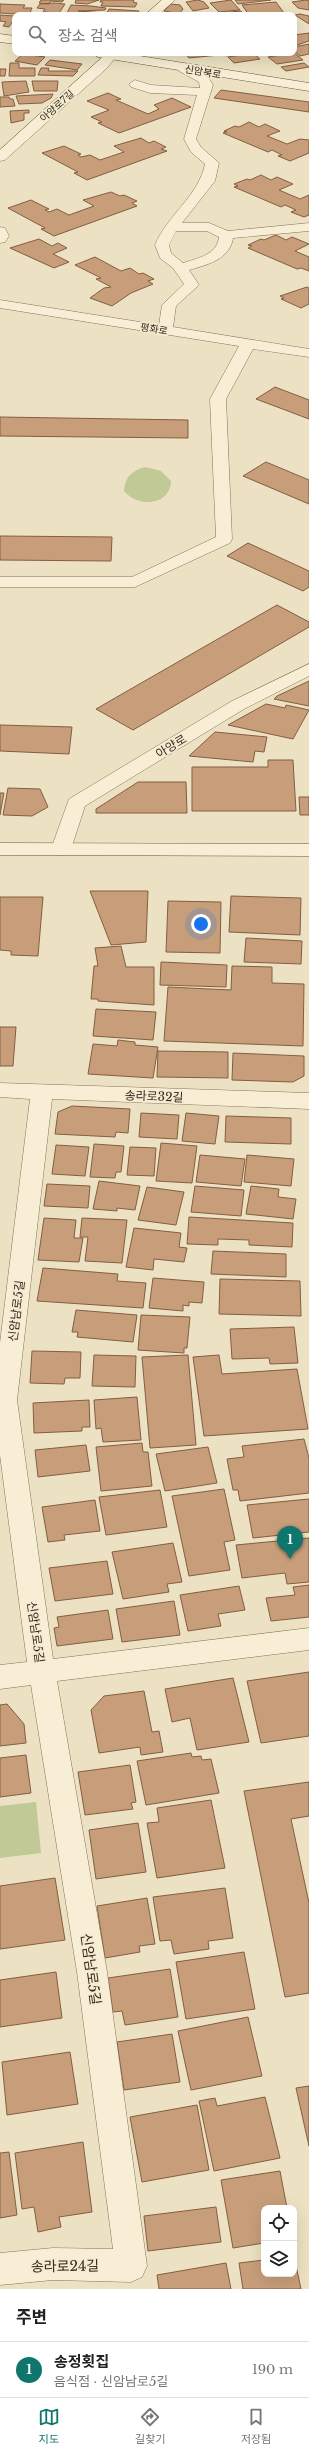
<!DOCTYPE html>
<html lang="ko">
<head>
<meta charset="utf-8">
<style>
  body { margin:0; font-family:"Libre Baskerville","Noto Sans KR",serif; background:#f2f2f2; color:#222 }
  .controls { position:absolute; right:12px; bottom:12px; display:grid; overflow:hidden; border-radius:8px; box-shadow:0 4px 16px #0002 }
  .controls button { width:36px; height:36px; display:grid; place-items:center; padding:0; border:0; border-bottom:1px solid #e0e0e0; background:#fff; color:#222; font:20px sans-serif }
  .you { position:absolute; left:201px; top:924px; width:14px; height:14px; margin:-10px; border:3px solid #fff; border-radius:50%; background:#1a73e8; box-shadow:0 0 0 6px #1a73e833 }
  .badge { display:grid; place-items:center; width:26px; height:26px; border-radius:50%; background:#0f766e; color:#fff; font-size:13px; font-weight:700 }
  .pin { position:absolute; translate:-50% -33px; filter:drop-shadow(0 1px 2px #0008) }
  .pin::after { content:''; position:absolute; top:21px; width:14px; height:12px; background:inherit; clip-path:polygon(0 0,100% 0,50% 100%) }
  .list { margin:0; padding:0; list-style:none }
  h2 { display:flex; justify-content:space-between; align-items:center; height:52px; margin:0; padding:0 16px; font-size:17px }
  h2 small { font-size:13px; font-weight:400; color:#767676 }
  .list li { display:grid; grid-template-columns:26px 1fr auto; gap:12px; align-items:center; box-sizing:border-box; height:56px; padding:0 16px; border-top:1px solid #e0e0e0 }
  .list b { display:block; font-size:15px; white-space:nowrap }
  .list p { margin:0; font-size:13px; white-space:nowrap; color:#767676 }
  .list em { font-size:13px; font-style:normal; color:#767676 }
  .icon { flex:none; width:22px; height:22px; fill:none; stroke:currentColor; stroke-width:2; stroke-linecap:round; stroke-linejoin:round }
  .map { position:relative; flex:none; width:309px; height:2289px; overflow:hidden }
  .search { position:absolute; background:#fff; box-shadow:0 4px 16px #0002; left:12px; right:12px; top:12px; height:44px; display:flex; align-items:center; gap:10px; box-sizing:border-box; padding:0 14px; border-radius:8px; color:#767676; font-size:15px }
  .sheet { height:108px; background:#fff }
  nav { display:flex; justify-content:space-around; align-items:center; box-sizing:border-box; height:56px; border-top:1px solid #e0e0e0; background:#fff; font-size:11px; color:#767676 }
  nav a { display:grid; justify-items:center; gap:2px }
  nav .on { color:#0f766e }
  .map>svg:first-child { display:block }
</style>
</head>
<body>
<div class="map">
<svg width="309" height="2289" viewBox="0 0 309 2289">
  <rect width="100%" height="100%" fill="#ece1c2"/>
  <path fill="#c1c997" d="M145,467L161,471L171,481C170,506 138,508 124,491C125,477 131,471 145,467Z
    M36,1802L41,1853L0,1858V1806Z"/>
  <path fill="#c89e7a" stroke="#835e41" d="M41,0H64L62,2L51,1L49,4L39,3Z
    M76,0H99L87,4L75,3Z
    M101,0H134L133,2L137,3L135,7L101,6L103,2H100Z
    M198,0L204,2L209,8L193,11L186,2Z
    M231,0L240,10L219,12L210,3Z
    M235,0H271L238,4Z
    M306,0L309,1V10L298,8L292,2Z
    M276,2L284,13L249,15L242,5Z
    M54,3L65,4L59,13L43,12L45,9L37,8L40,4Z
    M0,4L25,5L23,8H32L29,15L0,13Z
    M171,4L180,5L183,9L179,14L164,11Z
    M71,5L91,6L106,8L105,10L78,11L104,13L103,15H66Z
    M109,9L139,11L137,15H106Z
    M241,11L245,15L220,13Z
    M300,14L309,16V24L295,15Z
    M0,15L14,16L15,18L9,27L3,26L6,22L0,21Z
    M309,33V41L294,46V35Z
    M309,44V54L300,56L294,51V47Z
    M185,53H217L219,55L189,58Z
    M223,53H246L226,56Z
    M253,53L260,59L234,63L228,57Z
    M294,53L303,60L277,64L268,57Z
    M23,54L45,57L37,65L15,61Z
    M50,60L82,64L77,70L45,65Z
    M10,63H19V68H35V76H9Z
    M304,63L309,67L286,71L281,67Z
    M41,68H49L48,71H78L73,76L38,75Z
    M0,69H6L5,76H0Z
    M26,81L29,92L4,96L2,82Z
    M32,81H58L57,91H34Z
    M221,90L309,102V112L214,98Z
    M108,93L121,99L116,100L148,114L159,109L154,105L172,98L191,107L119,133L98,123L102,122L91,117L109,110L87,101Z
    M53,94L51,98L42,103L19,104L16,96Z
    M0,97H9L10,99H13L15,106L0,107Z
    M29,110V113H24V120L11,123L10,111Z
    M249,122L259,127L265,124L280,131L267,136L287,144L300,139L309,140V153L290,161L278,156L282,155L272,150L268,152L223,133L227,132L224,131L235,126L239,127Z
    M141,138L149,143L154,141L166,147L161,149L167,151L87,180L74,173L78,172L42,153L64,146L81,154L78,155L81,157L90,155L100,160L124,152L114,146Z
    M261,175L271,180L277,177L293,184L279,190L300,199L309,195V215L304,217L291,212L296,210L285,205L281,207L234,187L238,186L234,184L247,179L250,180Z
    M111,192L120,196L124,195L137,201L132,203L137,206L54,236L41,229L45,228L8,208L31,200L49,209L45,210L49,212L57,209L69,215L94,206L83,200Z
    M276,235L286,240L292,237L309,244L295,251L309,257V271L301,268L297,269L248,248L252,246L248,245L261,239L264,240Z
    M39,239L52,246L58,243L67,248L53,254L69,262L54,268L10,248Z
    M95,257L121,271L130,268L139,274L143,273L154,279L148,281L153,284L131,293L112,306L90,298L104,288L111,287L96,279L101,278L75,265Z
    M307,287L309,288V304L301,308L281,299L284,298L280,296Z
    M275,387L309,400V419L256,399Z
    M0,417L188,420V438L0,436Z
    M266,462L309,480V504L243,476Z
    M0,536L112,537L111,561L0,560Z
    M248,543L309,571V587L303,591L227,556Z
    M277,605L309,622V627L133,730L96,709Z
    M309,681V706L274,699L277,696Z
    M266,704L285,708L286,705L309,710L293,739L228,725Z
    M0,725L72,727L69,754L0,751Z
    M215,732L267,737L264,752L255,751L253,762L189,756Z
    M268,760H293L296,811H192V767H268Z
    M138,782H186L187,813H96V809Z
    M8,788L40,789L48,807L32,816L3,815Z
    M0,793H4L0,815Z
    M299,797H309V815H300Z
    M90,891H148L146,942L111,945Z
    M231,896L301,898L300,935L229,932Z
    M0,897H43L38,956L11,955V951L0,950Z
    M168,901L221,902L220,953L166,952Z
    M246,938L302,941L301,964L244,962Z
    M121,946L126,967H154V1005L98,1001V999H91L94,966H98L95,948Z
    M161,962L227,965L226,987L160,985Z
    M232,966L272,967V983L304,984L303,1046L164,1041L168,987L231,990Z
    M96,1009L156,1012L153,1040L93,1036Z
    M0,1027H16L13,1066H0Z
    M118,1040L135,1042V1045L158,1047L153,1078L88,1074L93,1044L117,1046Z
    M158,1051L228,1052V1078L157,1077Z
    M233,1053L304,1056V1076L293,1082L232,1080Z
    M72,1106L130,1109L128,1133L116,1132L115,1137L55,1134L58,1112Z
    M141,1113L179,1115L177,1139L139,1137Z
    M186,1113L219,1116L215,1144L182,1141Z
    M226,1116L291,1118V1144L225,1142Z
    M161,1143L197,1146L192,1183L156,1181Z
    M94,1144L124,1146L121,1172H116L115,1178L90,1177Z
    M56,1145L89,1147L85,1176L52,1174Z
    M130,1147L156,1148L154,1176L127,1175Z
    M200,1155L245,1159L241,1186L196,1182Z
    M247,1155L294,1159L291,1186L244,1182Z
    M99,1181L140,1186L135,1210L117,1208V1211L93,1209Z
    M47,1184L90,1186L88,1208L44,1206Z
    M195,1186L244,1190L241,1216L191,1212Z
    M251,1186L279,1189L278,1197L296,1199L293,1219L246,1214Z
    M147,1187L184,1192L176,1225L138,1220Z
    M189,1217L293,1223L292,1247L249,1245V1240L218,1239V1245L187,1244Z
    M44,1218L76,1220L74,1238H83L79,1262L38,1260Z
    M82,1218L127,1220L122,1263L85,1261L88,1237H80Z
    M134,1228L181,1233L179,1247L187,1248L184,1262L154,1259L153,1270L126,1267Z
    M213,1251L286,1254V1277L211,1274Z
    M43,1268L118,1274L117,1281L146,1283L143,1308L37,1301Z
    M153,1278L204,1282L202,1303L189,1302V1306L183,1305V1311L149,1308Z
    M220,1279L300,1281L301,1316L219,1314Z
    M76,1310L137,1315L133,1342L77,1337L78,1332H72Z
    M141,1315L190,1317L187,1348H184V1353L138,1350Z
    M294,1327L298,1363L270,1364L269,1358L232,1359L230,1329Z
    M32,1351L81,1352L80,1378H65L64,1384L30,1383Z
    M94,1355L136,1356L135,1387L92,1386Z
    M188,1355L196,1445L150,1448L142,1357Z
    M219,1355L222,1374L297,1369L308,1429L204,1436L193,1357Z
    M137,1397L141,1440L103,1442L101,1428L96,1429L94,1400Z
    M89,1400L90,1427H82V1431L34,1433L33,1403Z
    M304,1439L309,1458V1493L240,1501L238,1490H233L227,1459L244,1457L242,1446Z
    M142,1443L143,1452H148L152,1486L101,1491L96,1447Z
    M86,1445L90,1471L38,1477L35,1450Z
    M208,1447L217,1483L165,1491L156,1454Z
    M224,1489L235,1540L224,1542L230,1570L189,1576L172,1496Z
    M160,1490L167,1527L106,1535L99,1497Z
    M309,1499V1532L253,1538L247,1505Z
    M95,1500L100,1531L64,1535L65,1540L48,1542L42,1507Z
    M309,1538V1582L287,1584L285,1573L242,1578L236,1545Z
    M173,1543L182,1582L167,1584L169,1592L123,1599L112,1552Z
    M107,1561L113,1594L55,1601L49,1568Z
    M309,1585V1617L271,1621L266,1598L295,1595L293,1587Z
    M239,1586L245,1610L218,1614L221,1626L188,1631L180,1595Z
    M174,1601L180,1635L122,1642L116,1609Z
    M108,1610L113,1639L57,1646L54,1628L59,1627L57,1617Z
    M309,1672V1736L261,1743L247,1681Z
    M233,1678L249,1742L197,1750L190,1718L172,1722L165,1689Z
    M144,1691L152,1732L159,1731L163,1752L141,1755L140,1747L99,1753L91,1710L104,1696Z
    M7,1704L24,1724L26,1743L0,1746V1705Z
    M191,1753L192,1757L201,1756L202,1760L211,1759L219,1793L146,1805L137,1761Z
    M26,1755L31,1793L0,1797V1758Z
    M130,1765L136,1802L131,1803L133,1809L85,1815L78,1772Z
    M309,1782V1816L291,1819L309,1903V1993L285,1997L244,1791Z
    M211,1800L225,1868L157,1878L147,1823L159,1822L157,1808Z
    M138,1823L146,1872L96,1879L89,1830Z
    M55,1878L65,1940L0,1949V1886Z
    M225,1888L233,1938L208,1941L209,1949L174,1954L171,1940L160,1941L153,1897Z
    M147,1898L155,1944L139,1946L140,1952L105,1958L97,1906Z
    M244,1952L255,2009L186,2019L176,1962Z
    M170,1969L178,2017L125,2025L122,2011L113,2012L108,1978Z
    M56,1972L62,2018L0,2027V1980Z
    M248,2017L262,2076L191,2090L178,2031Z
    M172,2034L180,2082L124,2090L117,2042Z
    M70,2052L78,2104L7,2115L2,2062Z
    M309,2086V2146L296,2088Z
    M265,2097L280,2158L214,2171L199,2101L215,2098L217,2106Z
    M197,2105L209,2170L142,2182L130,2117Z
    M83,2142L92,2212L59,2217L61,2227L38,2232L34,2207L22,2209L15,2153Z
    M9,2152L17,2215L0,2218V2153Z
    M280,2171L287,2208H264V2243L233,2248L221,2180Z
    M216,2207L221,2242L148,2251L144,2216Z
    M294,2256L301,2289H243L239,2263L264,2260V2274H294Z
    M226,2263L231,2289H159L157,2275Z"/>
  <g fill="none" stroke-linecap="round" stroke-linejoin="round">
    <g stroke="#85735a" stroke-width="1">
      <path id="minor" d="M162,0H175L158,15H145Z
        M107,53H119L107,68L5,160L0,161V150Z
        M183,64L208,77L213,85L196,139L201,147L219,163L215,181L182,223H209L228,231L309,223V231L233,238C230,260 206,265 189,270L199,285L176,306L173,327L309,349V357L253,349L226,399L232,539L230,543L135,587H0V577H132L216,537L210,399L239,346L0,308V300L159,325L162,305L184,284L173,268L160,258L155,245C168,214 198,197 205,164L191,152L184,139L197,95L150,93L131,87L129,84L135,80L151,85L200,88L199,82L179,71L177,68ZM176,231H207L219,237C217,255 198,258 183,263L171,253L169,245Z
        M0,227L5,228L9,236L5,242L0,243Z
        M309,664V676L244,709L85,806L71,849L68,853L61,855L54,853L51,849L69,799L232,701Z
        M0,1083L309,1093V1109L52,1099L17,1400L53,1659L309,1628V1650L57,1681L107,1972L147,2266L142,2277L131,2282L53,2280L0,2285V2253L53,2248L113,2249L77,1972L31,1685L0,1689V1665L27,1662L0,1455V1343L30,1099L0,1097Z"/>
    </g>
    <g stroke="#67543d" stroke-width="1">
      <path id="secondary" d="M0,34L15,36V44L0,42Z
        M92,53H121L309,83V91L98,57Z
        M0,843L309,844V856L0,855Z"/>
    </g>
    <use href="#minor" fill="#f7eed5" fill-rule="evenodd"/>
    <use href="#secondary" fill="#f7eed5" fill-rule="evenodd"/>
  </g>
  <g text-anchor="middle" dominant-baseline="central" stroke-width="3.5" stroke-linejoin="round" paint-order="stroke">
    <g font-size="10" fill="#352a1e" stroke="#f4ebd1">
      <text transform="translate(203 72) rotate(10)">신암북로</text>
      <text transform="translate(57 106) rotate(-42)">아양로7길</text>
      <text transform="translate(154 329) rotate(9)">평화로</text>
    </g>
    <g font-size="12" fill="#352a1e" stroke="#f4ebd1">
      <text transform="translate(171 746) rotate(-31)">아양로</text>
      <text transform="translate(154 1096) rotate(2)">송라로32길</text>
      <text transform="translate(16 1311) rotate(-83)">신암남로5길</text>
      <text transform="translate(36 1632) rotate(82)">신암남로5길</text>
    </g>
    <g font-size="14" fill="#352a1e" stroke="#f4ebd1">
      <text transform="translate(91 1969) rotate(82)">신암남로5길</text>
      <text transform="translate(65 2266) rotate(-1)">송라로24길</text>
    </g>
  </g>
</svg>
<div class="controls">
<button><svg class="icon" aria-label="locate" viewBox="0 0 24 24"><circle cx="12" cy="12" r="6"/><path d="M12 2v4M12 18v4M2 12h4M18 12h4"/></svg></button>
<button><svg class="icon" aria-label="layers" viewBox="0 0 24 24"><path d="M12 4l9 5-9 5-9-5zM3 14l9 5 9-5"/></svg></button>
</div>
<div class="you"></div>
<div class="pin badge" style="left:290px;top:1559px">1</div>
<div class="search"><svg class="icon" aria-label="search" viewBox="0 0 24 24"><circle cx="10" cy="10" r="6"/><path d="M15 15l6 6"/></svg>장소 검색</div>
</div>
<section class="sheet">
<h2>주변<small></small></h2>
<ul class="list">
<li><span class="badge">1</span><div><b>송정횟집</b><p>음식점 · 신암남로5길</p></div><em>190 m</em></li>
</ul>
</section>
<nav>
<a class="on"><svg class="icon" aria-label="map" viewBox="0 0 24 24"><path d="M3 6l6-2 6 2 6-2v14l-6 2-6-2-6 2zM9 4v14M15 6v14"/></svg>지도</a>
<a><svg class="icon" aria-label="directions" viewBox="0 0 24 24"><path d="M12 3l9 9-9 9-9-9zM9 14v-3h6M13 9l2 2-2 2"/></svg>길찾기</a>
<a><svg class="icon" aria-label="saved" viewBox="0 0 24 24"><path d="M7 4h10v16l-5-4-5 4z"/></svg>저장됨</a>
</nav>
</body>
</html>
